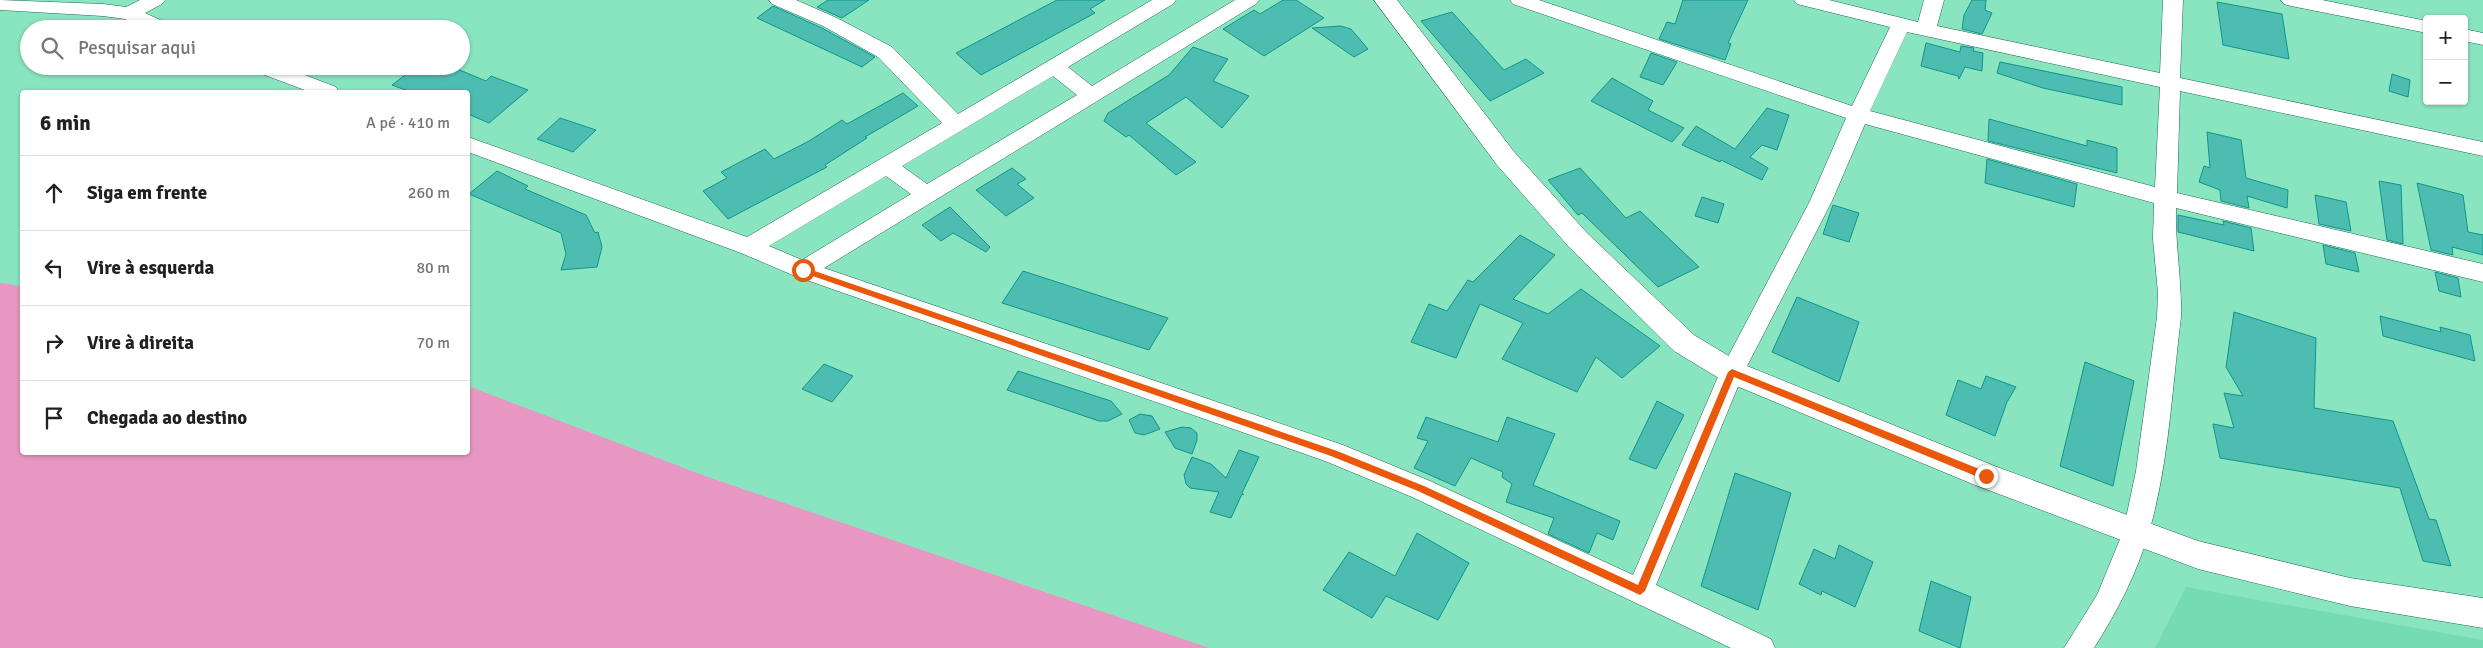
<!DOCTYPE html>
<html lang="pt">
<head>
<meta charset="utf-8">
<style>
  body { margin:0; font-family:Signika,sans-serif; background:#f6f6f6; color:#202124 }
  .controls { position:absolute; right:15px; top:15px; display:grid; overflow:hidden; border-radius:5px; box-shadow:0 1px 4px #0004 }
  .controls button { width:45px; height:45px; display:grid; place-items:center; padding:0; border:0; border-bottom:1px solid #e0e0e0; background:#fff; color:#202124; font:25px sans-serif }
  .stop { position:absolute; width:15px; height:15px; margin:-11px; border:4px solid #ea580c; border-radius:50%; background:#fff }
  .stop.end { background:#ea580c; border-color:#fff; box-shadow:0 1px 5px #0008 }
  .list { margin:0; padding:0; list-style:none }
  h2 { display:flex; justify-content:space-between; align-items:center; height:65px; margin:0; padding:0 20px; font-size:21px }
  h2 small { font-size:16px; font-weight:400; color:#757577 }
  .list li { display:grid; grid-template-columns:32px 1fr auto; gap:15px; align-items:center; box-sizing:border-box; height:75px; padding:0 20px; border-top:1px solid #e0e0e0 }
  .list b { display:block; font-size:19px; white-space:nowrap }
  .list em { font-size:16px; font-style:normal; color:#757577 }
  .icon { flex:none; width:28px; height:28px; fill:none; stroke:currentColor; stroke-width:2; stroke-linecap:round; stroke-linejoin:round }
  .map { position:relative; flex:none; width:2483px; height:648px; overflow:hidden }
  .search { position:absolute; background:#fff; box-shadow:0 1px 4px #0004; left:20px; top:20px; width:450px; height:55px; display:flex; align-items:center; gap:12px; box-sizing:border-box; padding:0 18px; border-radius:28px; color:#757577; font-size:19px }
  .panel { position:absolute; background:#fff; box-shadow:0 1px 4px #0004; left:20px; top:90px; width:450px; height:365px; border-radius:5px }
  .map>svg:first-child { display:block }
</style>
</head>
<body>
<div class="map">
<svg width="2483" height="648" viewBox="0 0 2483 648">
  <rect width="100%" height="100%" fill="#89e5c0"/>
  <path fill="#75dbb3" d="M2186,587L2483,640V648H2155Z"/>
  <path fill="#e896c2" d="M0,283L22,286V452H468V386L705,476L1209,648H0Z"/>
  <path fill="#4dbdb2" stroke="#11958a" d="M828,0H869L842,18L817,7Z
    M1057,0H1105L1090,9L1095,13L981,75L956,53Z
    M1283,0H1296L1324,18L1264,56L1223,29L1254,10L1260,14Z
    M1683,0H1748L1728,43L1731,44L1725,60L1659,39L1667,22L1675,24Z
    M1972,0H1986L1985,10L1992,13L1982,34L1962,29L1964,15Z
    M2217,2L2282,14L2289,59L2223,45Z
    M773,6L822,28L875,57L862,67L757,18Z
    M1452,12L1504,70L1526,59L1544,73L1490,101L1421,21Z
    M1341,26L1351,29L1368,49L1354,57L1312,28Z
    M1926,43L1960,52L1961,46L1974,48L1973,51L1983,53L1982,71L1965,67L1959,79L1958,76L1921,66Z
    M1193,47L1228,59L1213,81L1249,96L1222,128L1186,97L1146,123L1196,162L1176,175L1129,135L1126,137L1104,121L1108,113L1169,75Z
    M1651,53L1677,62L1663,85L1640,77Z
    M2000,62L2122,87V105L2043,88L1997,73Z
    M417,66H450L486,81L491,76L528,90L489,123L468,114V92H411L392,85Z
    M2392,74L2410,80L2408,97L2389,91Z
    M1612,78L1653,101L1648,110L1684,128L1672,142L1591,101Z
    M903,93L918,106L865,137L867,138L825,165L827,167L728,219L703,191L727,178L721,172L765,149L774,159L809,141L842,120L847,124Z
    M1767,108L1789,115L1777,150L1762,145L1750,157L1768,168L1762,180L1721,160L1720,162L1682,145L1696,126L1735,149Z
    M560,118L596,130L573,152L537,139Z
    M1989,119L2087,146V140L2117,148V173L1988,141Z
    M2207,132L2241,140L2246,178L2288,190L2287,208L2247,196L2249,208L2221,201L2220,190L2199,182L2204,166L2210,168Z
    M1987,159L2077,184L2074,207L1985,183Z
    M1012,168L1026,179L1017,184L1034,198L1006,216L976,190Z
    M1580,168L1626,218L1640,211L1699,267L1658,287L1582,213L1578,215L1548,180Z
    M497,171L528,186L525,189L586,215L595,233L598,232L602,247L597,267L561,270L566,254L561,233L469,194Z
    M2379,181L2401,185L2403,244L2387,240Z
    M2417,183L2463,195L2468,232L2483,235V255L2452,247L2453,255L2431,250Z
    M2315,195L2346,202L2351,231L2319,224Z
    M1702,197L1724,204L1718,223L1695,216Z
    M1833,205L1859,213L1849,242L1823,234Z
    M950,207L990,247L986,252L953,233L941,241L922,225Z
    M2178,215L2224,225L2223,221L2251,228L2254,251L2178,232Z
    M1520,235L1555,255L1513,299L1548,314L1581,289L1660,346L1622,378L1596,357L1577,392L1502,359L1523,323L1480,304L1456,358L1411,342L1429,304L1447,311L1468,280L1473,282Z
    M2323,245L2355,253L2359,272L2326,264Z
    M1023,271L1168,318L1149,350L1002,303Z
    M2435,272L2458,278L2461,297L2439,291Z
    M1797,297L1859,322L1839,382L1772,352Z
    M2234,312L2316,338L2314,408L2393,421L2429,519L2436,520L2451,566L2423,561L2400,488L2220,458L2213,424L2234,428L2224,393L2243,396L2226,367Z
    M2380,316L2441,332L2440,327L2470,335L2475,361L2383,336Z
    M2085,362L2134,381L2113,486L2060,466Z
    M824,364L853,376L832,402L802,389Z
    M1018,371L1111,401L1122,414L1108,421H1099L1007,390Z
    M1986,376L2016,387L2007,402L1995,436L1946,415L1958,380L1981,389Z
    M1657,401L1684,415L1656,469L1629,459Z
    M1140,414L1152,416L1160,429L1144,435L1135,433L1129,420Z
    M1426,417L1498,442L1507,417L1555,434L1533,485L1620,521L1613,540L1597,533L1589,553L1548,534L1554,518L1506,502L1512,484L1502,477L1503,472L1471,458L1455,486L1414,468L1428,441L1417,438Z
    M1182,427L1191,428L1197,433V440L1192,454L1175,448L1165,432Z
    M1239,450L1259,457L1242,493L1244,495L1242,494L1231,518L1210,512L1219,492L1190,488L1186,484L1184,475L1192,457L1211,464L1226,478Z
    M1735,473L1791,493L1758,610L1701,586Z
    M1417,533L1469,563L1438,620L1386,596L1372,618L1323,590L1349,552L1395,576Z
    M1839,545L1873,562L1855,607L1822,591L1821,595L1799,584L1814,549L1835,559Z
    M1931,581L1971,597L1960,648L1919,631Z"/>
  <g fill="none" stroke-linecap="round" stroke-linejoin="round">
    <g stroke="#216950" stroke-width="1">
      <path id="minor" d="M0,0L103,4L126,7L140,0H165L162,4L145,13L171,25L174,29H146L125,19L103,16L0,10Z
        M769,0H796L837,18L892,47L958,114L1152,0H1176L1173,4L1068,67L1092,86L1235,0H1259L1256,4L824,268L1343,445L1430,481L1633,575L1720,372L1810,201L1846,118L1513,4L1510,0H1539L1852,106L1890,27L1797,4L1794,0H1829L1918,22L1924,0H1944L1937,26L2160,73L2163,0H2183L2180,78L2483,142V156L2180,91L2177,193L2483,264V282L2176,208C2175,245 2182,281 2181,317C2172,388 2169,463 2149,532C2137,573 2117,612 2094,648H2064L2097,595L2123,532L2136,471L2157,317L2158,293L2153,239L2154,203L1865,124L1832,201L1744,372L1656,585L1771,639L1775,648H1731L1412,497L1325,461L795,276L741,253L468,152V137L747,237L942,123L878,57L823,26L772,4ZM1907,32L2160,87L2155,187L1870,111ZM1053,76L1077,95L927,184L902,166ZM886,176L911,194L802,260L769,246Z
        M2281,0H2322L2427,21V33L2291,6L2284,4Z
        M2464,29L2483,33V45L2464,41Z
        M251,66H281L336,87L339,92H310L254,71Z"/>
    </g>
    <g stroke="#216950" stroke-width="1">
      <path id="tertiary" d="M1374,0H1397L1515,153L1587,233L1694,335L1742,364L1997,467L2198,541L2350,578L2483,598V628L2350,606L2198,569L1975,485L1722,380L1674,351L1569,247L1497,165Z"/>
    </g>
    <use href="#minor" fill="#fff" fill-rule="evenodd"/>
    <use href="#tertiary" fill="#fff" fill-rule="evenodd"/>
  </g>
  <path fill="#ea580c" d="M803,267L1337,451L1424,486L1638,585L1728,372L1732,369L1989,473L1991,476L1989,479H1983L1734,377L1645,591L1640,595L1418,491L1331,456L801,272L799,270Z"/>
</svg>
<div class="controls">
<button>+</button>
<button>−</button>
</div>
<div class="stop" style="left:803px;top:270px"></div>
<div class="stop end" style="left:1986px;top:476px"></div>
<div class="search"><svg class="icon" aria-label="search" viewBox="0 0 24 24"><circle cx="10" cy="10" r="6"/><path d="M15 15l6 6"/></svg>Pesquisar aqui</div>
<section class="panel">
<h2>6 min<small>A pé · 410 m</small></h2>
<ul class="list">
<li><svg class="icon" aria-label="ahead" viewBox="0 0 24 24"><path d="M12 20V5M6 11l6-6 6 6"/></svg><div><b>Siga em frente</b></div><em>260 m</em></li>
<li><svg class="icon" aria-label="left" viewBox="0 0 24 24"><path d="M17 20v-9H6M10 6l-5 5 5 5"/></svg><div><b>Vire à esquerda</b></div><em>80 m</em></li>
<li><svg class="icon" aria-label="right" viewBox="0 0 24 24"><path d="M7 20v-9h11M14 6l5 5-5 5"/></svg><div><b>Vire à direita</b></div><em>70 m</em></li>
<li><svg class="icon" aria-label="arrive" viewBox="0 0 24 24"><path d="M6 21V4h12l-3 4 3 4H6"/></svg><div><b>Chegada ao destino</b></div></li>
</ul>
</section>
</div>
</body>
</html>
